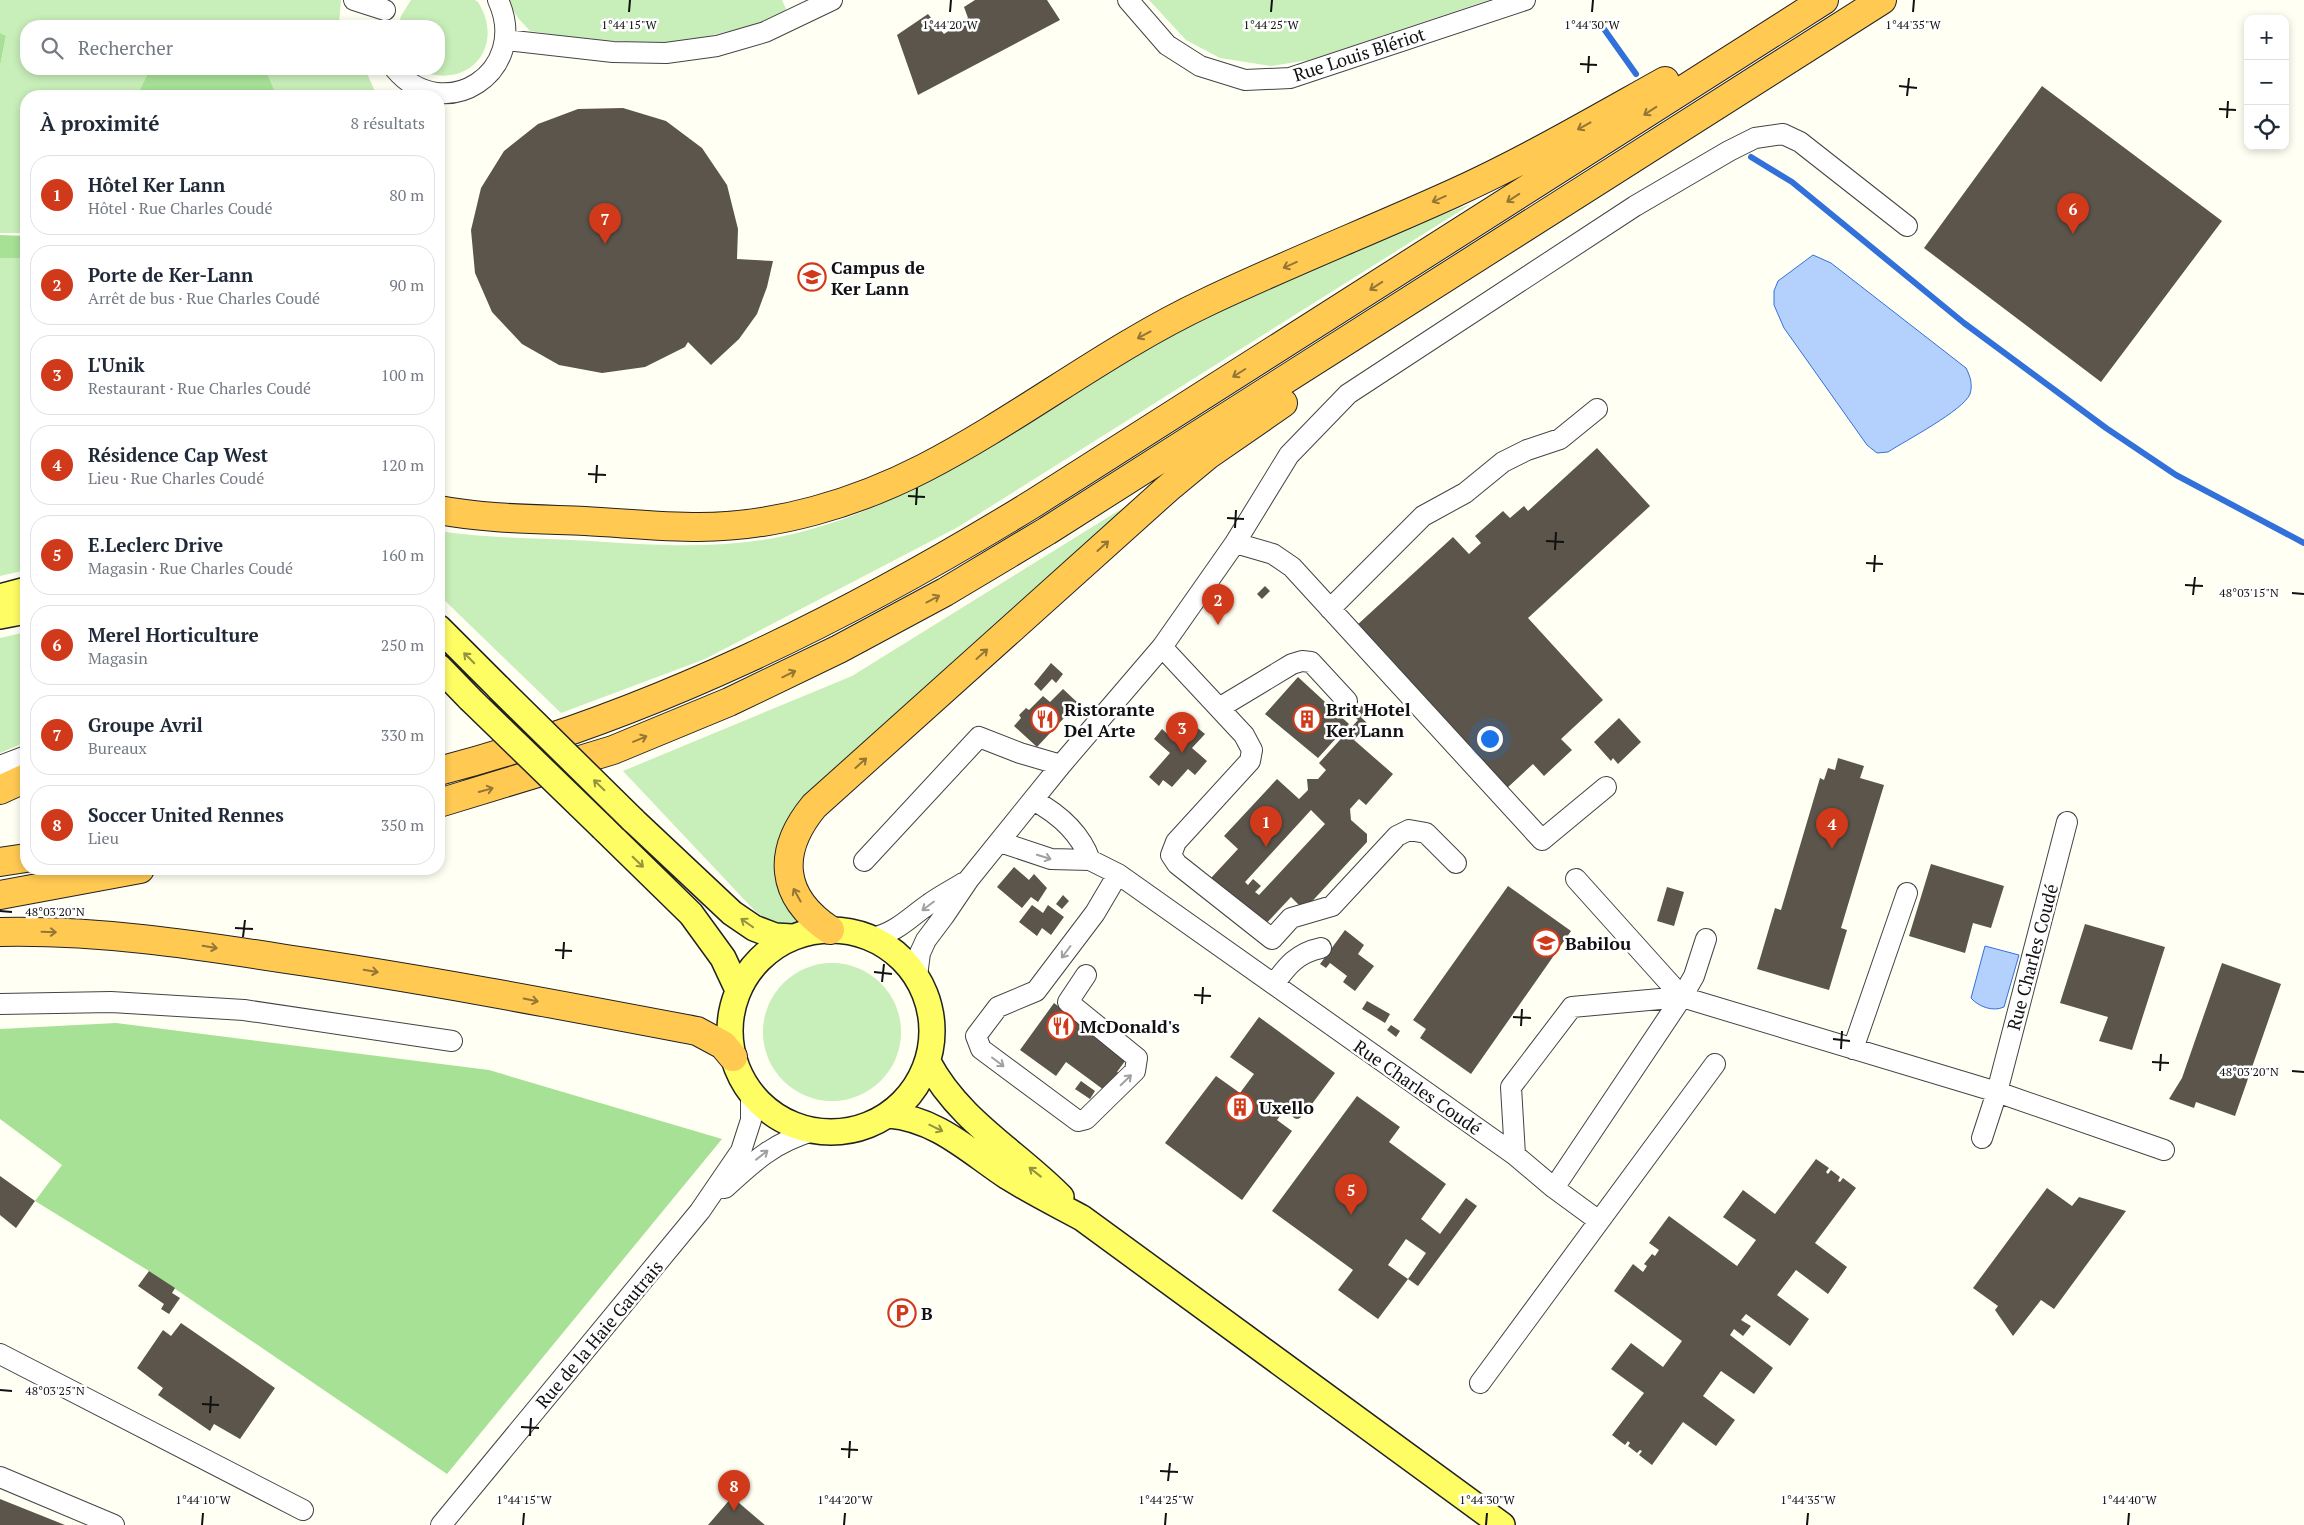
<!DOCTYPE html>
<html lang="fr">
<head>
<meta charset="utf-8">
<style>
  body { margin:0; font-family:"PT Serif",serif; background:#f2f2f3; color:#1f2937 }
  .controls { position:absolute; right:15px; top:15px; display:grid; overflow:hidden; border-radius:10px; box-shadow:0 2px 8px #0003 }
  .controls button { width:45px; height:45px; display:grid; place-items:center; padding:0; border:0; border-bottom:1px solid #e0e1e3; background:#fff; color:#1f2937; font:25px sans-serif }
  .you { position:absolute; left:1489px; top:738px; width:18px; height:18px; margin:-12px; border:4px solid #fff; border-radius:50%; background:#1a73e8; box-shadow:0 0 0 8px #1a73e833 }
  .badge { display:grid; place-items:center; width:32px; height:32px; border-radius:50%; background:#d03a1a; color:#fff; font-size:16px; font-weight:700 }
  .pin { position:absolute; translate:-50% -41px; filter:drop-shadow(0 1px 2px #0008) }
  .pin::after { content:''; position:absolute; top:26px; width:18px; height:15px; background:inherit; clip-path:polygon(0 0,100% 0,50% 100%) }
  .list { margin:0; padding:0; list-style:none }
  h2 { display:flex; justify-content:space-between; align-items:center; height:65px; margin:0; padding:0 20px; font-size:21px }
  h2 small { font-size:16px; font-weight:400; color:#747a83 }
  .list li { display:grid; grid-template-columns:32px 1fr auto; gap:15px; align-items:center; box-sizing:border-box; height:80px; margin:0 10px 10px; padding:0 10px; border:1px solid #e0e1e3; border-radius:20px }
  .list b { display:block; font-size:19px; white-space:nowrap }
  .list p { margin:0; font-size:16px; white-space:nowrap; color:#747a83 }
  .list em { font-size:16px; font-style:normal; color:#747a83 }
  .icon { flex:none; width:28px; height:28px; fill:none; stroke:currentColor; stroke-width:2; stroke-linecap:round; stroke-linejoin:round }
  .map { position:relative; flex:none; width:2304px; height:1525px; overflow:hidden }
  .search { position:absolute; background:#fff; box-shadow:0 2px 8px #0003; left:20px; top:20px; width:425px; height:55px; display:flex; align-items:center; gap:12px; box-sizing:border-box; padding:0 18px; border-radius:20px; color:#747a83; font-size:19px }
  .panel { position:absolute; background:#fff; box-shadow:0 2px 8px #0003; left:20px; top:90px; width:425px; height:785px; border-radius:20px }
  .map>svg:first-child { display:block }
</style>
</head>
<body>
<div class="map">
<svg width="2304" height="1525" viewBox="0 0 2304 1525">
  <rect width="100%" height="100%" fill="#fffff4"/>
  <path fill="#c8eeb9" d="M0,0H341L339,23L344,26H182L172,24L171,26H26V69H150L137,96H26V233H0V66L6,37L0,33Z
    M411,0H475L478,2C507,48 466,93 417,69H439V26H398L401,16Z
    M507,0H782L787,11L754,25L697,39L648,44L563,36L530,31L518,18Z
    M1149,0H1489L1309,60L1271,66L1220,58L1186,40Z
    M265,69H365L377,96H277Z
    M1471,204L958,527L705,659L561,713L439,595V531C483,538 528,538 573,540C641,544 711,551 779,537C916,510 1025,415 1144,348C1248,290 1360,245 1471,204Z
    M0,258H26V570L0,576Z
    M1168,480L792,814L806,926C786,929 771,923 755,911L623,771L852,676Z
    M26,632V742L0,753V638Z
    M763 1032a69 69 0 1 1 138 0a69 69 0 1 1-138 0Z"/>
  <path fill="#a7e196" d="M0,33L6,36L0,66Z
    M150,69H265L277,96H137Z
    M0,235L26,236V258H0Z
    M116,1023L489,1070L722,1139L447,1474L149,1271L35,1201L62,1165L0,1119V1029Z"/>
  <path fill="#b4d0fc" stroke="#3371da" d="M1813,255L1831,263L1966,368C1970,376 1973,384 1970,394C1964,410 1905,441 1888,452L1877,453L1867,445L1784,328L1774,305V291L1778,281Z
    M1985,946L2019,955L2004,1007C1993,1012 1979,1007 1971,998Z"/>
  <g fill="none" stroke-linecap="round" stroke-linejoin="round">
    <path stroke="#3371da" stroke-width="6" d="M1604,29L1636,74
      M1751,157L1792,182L1964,323L2106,428L2176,475L2304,543"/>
  </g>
  <path fill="#5b554c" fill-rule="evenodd" d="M975,0H1047L1060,20L918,95L897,35L928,14L944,34L968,18L964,7Z
    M2042,86L2222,221L2101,382L1924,248Z
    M623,108L666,121L702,148L727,185L738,229L737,259L773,261L767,287L757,314L739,339L711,365L688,342L685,347L645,367L602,373L559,365L522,344L492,312L475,273L471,230L481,188L504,151L538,124L578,109Z
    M1597,448L1650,506L1528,618L1603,700L1561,739L1572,750L1544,776L1533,764L1506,789L1356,626L1453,537L1469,554L1481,543L1475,536L1503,511L1510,518L1524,506L1528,511Z
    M1265,586L1270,591L1262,599L1257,594Z
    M1051,663L1063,674L1056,683L1052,679L1041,691L1034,684Z
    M1298,677L1349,724L1318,758L1265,714Z
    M1063,689L1078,703L1037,747L1014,726L1021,718L1019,715L1026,708L1029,710L1043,696L1050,702Z
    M1362,705L1367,710L1361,717L1368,724L1354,740L1393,774L1366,805L1359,799L1350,809L1351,820L1367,834V842L1304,910L1291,897L1263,927L1211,878L1238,849L1224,836L1277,779L1299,799L1308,790L1307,779H1318L1326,770L1319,763L1358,720L1353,715ZM1311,810L1325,824L1259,895L1255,892L1261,886L1253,879L1248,885L1245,882Z
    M1619,718L1641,742L1618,764L1613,758L1611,761L1594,742Z
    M1194,725L1205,734L1192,748L1207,761L1195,775L1188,769L1172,787L1163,780L1159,786L1149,777L1170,753L1154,739L1162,729L1173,739L1177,734L1182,739Z
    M1838,758L1864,766L1860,778L1884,785L1841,928L1847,930L1829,990L1757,969L1775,908L1781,910L1820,778L1824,780L1828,768L1835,770Z
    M1931,864L2004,886L1991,928L1973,923L1965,953L1909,936Z
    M1014,867L1029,880L1034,874L1047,888L1038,902L1031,897L1022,908L997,887Z
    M1508,886L1571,931L1471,1074L1420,1038L1426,1029L1413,1020Z
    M1667,887L1684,892L1674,926L1657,921Z
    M1063,895L1069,901L1062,909L1056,904Z
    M1032,905L1043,913L1048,905L1064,917L1051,935L1042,928L1037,936L1019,922Z
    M2085,924L2165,947L2132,1050L2099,1041L2108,1017L2060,1003Z
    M1345,930L1364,945L1358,954L1374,966L1355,991L1343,982L1347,976L1330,963L1326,968L1320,964Z
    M2222,963L2281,984L2235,1116L2196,1102L2194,1108L2169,1099L2182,1078Z
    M1367,1001L1390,1014L1385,1023L1362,1009Z
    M1054,1003L1128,1057L1117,1072L1122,1075L1104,1090L1066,1062L1056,1076L1020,1050Z
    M1259,1017L1335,1073L1306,1112L1291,1101L1277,1120L1292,1131L1242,1200L1165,1143L1216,1076L1240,1093L1254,1074L1230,1057Z
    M1391,1025L1400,1031L1396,1037L1387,1030Z
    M1081,1081L1095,1091L1090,1099L1075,1089Z
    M1357,1096L1400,1127L1389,1142L1446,1184L1421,1219L1440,1234L1466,1198L1477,1206L1418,1286L1408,1279L1426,1253L1406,1239L1388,1265L1408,1279L1378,1319L1338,1290L1353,1270L1272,1211Z
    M1292 1114a5 5 0 1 1 10 0a5 5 0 1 1-10 0Z
    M1816,1159L1829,1168L1826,1172L1828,1174L1831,1170L1840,1177L1838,1181L1840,1182L1843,1178L1856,1188L1815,1243L1847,1267L1828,1294L1796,1270L1777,1295L1809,1319L1790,1346L1746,1314L1741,1320L1751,1326L1743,1336L1734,1329L1730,1335L1773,1368L1754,1394L1721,1371L1703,1396L1735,1420L1716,1446L1683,1422L1652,1465L1639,1455L1642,1451L1640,1450L1637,1453L1628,1446L1630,1443L1628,1441L1625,1445L1612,1435L1644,1393L1611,1369L1631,1343L1663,1367L1682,1341L1614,1291L1633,1264L1643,1272L1647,1266L1644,1264L1652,1254L1655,1256L1659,1250L1649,1243L1669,1216L1737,1266L1756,1240L1723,1217L1743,1190L1775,1214Z
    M0,1176L35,1201L16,1228L0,1215Z
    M2047,1188L2072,1206L2079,1197L2126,1211L2054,1309L2041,1300L2013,1336L1995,1310L1998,1306L1973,1288Z
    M149,1271L175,1288L172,1293L180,1298L169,1314L161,1309L164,1304L138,1286Z
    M181,1323L275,1388L240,1439L214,1424L210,1431L158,1395L163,1388L137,1368L163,1330L171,1336Z
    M732,1497L765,1525H708Z
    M0,1499L65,1525H0Z"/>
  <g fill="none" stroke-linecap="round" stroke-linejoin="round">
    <g stroke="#444" stroke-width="22">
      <path id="minor" d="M354,0L385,10
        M1128,0L1167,45L1200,66L1245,80L1290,78L1525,0
        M506,40L613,52L666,53L717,46L765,32L832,0
        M395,69C444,127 531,72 498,0
        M1235,543L1273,554L1292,567L1542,840L1606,787
        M1330,609L1423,516L1465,493L1503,462L1527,450L1560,439L1597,409
        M1162,647L1244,735L1252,750L1250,761L1176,842L1171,855L1177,864L1272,939L1291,918L1332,906L1397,836L1409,830L1426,833L1456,863
        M1219,708L1292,664L1302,661L1311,662L1347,701
        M0,766L26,756
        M1033,800C1059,814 1080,832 1090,860
        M1000,842L1051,859L1090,860L1118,874L1515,1155L1554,1188L1682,997L1694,976L1706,939
        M864,861L979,737L1020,753L1061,765
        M1576,879L1682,997L1997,1092L2164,1150
        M872,938C896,933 910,917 929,904C940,896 952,890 963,883
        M1086,975L1068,1002L1137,1058L1135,1071L1086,1119L1078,1121L981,1049L976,1036L998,1007L1036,991L1095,913L1118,874
        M917,976L920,953L926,940L944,916L969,879L1061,765L1162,647L1235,543L1289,455L1348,394L1635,206L1729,151L1755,138L1783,134L1800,142L1907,226
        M1274,984C1287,966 1297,953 1321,948
        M0,1004L111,1002L244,1010L452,1041
        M1853,1049L1907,893
        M1982,1138L1997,1092L2067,822
        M1515,1155L1511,1087L1572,1007L1682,997
        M725,1188C754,1161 775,1142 813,1131
        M1554,1188L1599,1221
        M0,1354L303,1510
        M1480,1383L1715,1064
        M0,1477L114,1525
        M441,1525L700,1211L741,1151L751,1120V1094"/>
    </g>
    <g stroke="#222" stroke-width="28">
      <path id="major" d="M0,597L26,590
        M0,616L26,611
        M439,628L499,688
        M439,667L470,699
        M633,820L732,913L754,928L775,936L792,937
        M603,828L691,914L723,958L738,990
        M730 1031a101 101 0 1 1 202 0a101 101 0 1 1-202 0Z
        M928,1062C959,1121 1017,1152 1061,1197
        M889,1115C937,1119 970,1152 1008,1177C1032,1192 1058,1205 1082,1218L1502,1525"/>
    </g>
    <g stroke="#222" stroke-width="30">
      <path id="highway" d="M439,510C486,519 537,519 585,521C623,523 661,527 699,527C776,527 856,503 924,468C1021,418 1107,349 1207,302C1287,264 1370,231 1452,194C1525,161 1595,120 1665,81
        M439,771C652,715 847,618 1034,503L1824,0
        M0,790L26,778
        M439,803L613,750L729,702L839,649L945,592L1047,531L1882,0
        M0,862L26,858
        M0,895L140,869
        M830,930C779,896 777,851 814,806L1167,489L1208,455L1283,403
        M0,932C97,930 191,944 286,959C424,979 560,1005 697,1031L723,1045L733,1057"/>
    </g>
    <use href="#minor" stroke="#fff" stroke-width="20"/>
    <use href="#major" stroke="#fffd64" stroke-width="25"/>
    <use href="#highway" stroke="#ffc952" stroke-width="28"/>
    <g stroke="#222" stroke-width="28" stroke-linecap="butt">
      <path id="major-bridge" d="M499,688L633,820
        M470,699L603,828"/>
    </g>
    <use href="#major-bridge" stroke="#fffd64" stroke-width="25"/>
  </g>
  <defs><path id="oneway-shaft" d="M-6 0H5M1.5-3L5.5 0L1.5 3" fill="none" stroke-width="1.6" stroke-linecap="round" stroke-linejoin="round" transform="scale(1.25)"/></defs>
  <g stroke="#947635">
    <use href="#oneway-shaft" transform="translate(1650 111) rotate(147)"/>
    <use href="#oneway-shaft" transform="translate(1584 126) rotate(151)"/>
    <use href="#oneway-shaft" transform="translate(1513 198) rotate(147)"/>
    <use href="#oneway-shaft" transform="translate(1439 199) rotate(156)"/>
    <use href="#oneway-shaft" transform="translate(1290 265) rotate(156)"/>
    <use href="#oneway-shaft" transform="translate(1376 286) rotate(147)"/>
    <use href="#oneway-shaft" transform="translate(1144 335) rotate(152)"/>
    <use href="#oneway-shaft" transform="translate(1239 373) rotate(148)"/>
    <use href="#oneway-shaft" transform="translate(1103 546) rotate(-42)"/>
    <use href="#oneway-shaft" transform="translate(933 599) rotate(-28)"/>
    <use href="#oneway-shaft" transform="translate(982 654) rotate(-42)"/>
    <use href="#oneway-shaft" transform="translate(789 674) rotate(-26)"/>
    <use href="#oneway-shaft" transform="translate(640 739) rotate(-23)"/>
    <use href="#oneway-shaft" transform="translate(861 763) rotate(-42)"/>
    <use href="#oneway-shaft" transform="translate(486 790) rotate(-15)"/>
    <use href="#oneway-shaft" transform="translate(797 895) rotate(-119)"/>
    <use href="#oneway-shaft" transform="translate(49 932) rotate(2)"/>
    <use href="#oneway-shaft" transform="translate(210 947) rotate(9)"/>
    <use href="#oneway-shaft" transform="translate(371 971) rotate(9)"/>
    <use href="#oneway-shaft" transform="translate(531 1000) rotate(11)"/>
  </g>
  <g stroke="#94933f">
    <use href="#oneway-shaft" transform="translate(469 658) rotate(-135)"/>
    <use href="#oneway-shaft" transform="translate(599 785) rotate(-136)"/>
    <use href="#oneway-shaft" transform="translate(638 862) rotate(44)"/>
    <use href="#oneway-shaft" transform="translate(747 923) rotate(-145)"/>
    <use href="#oneway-shaft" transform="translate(936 1128) rotate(26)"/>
    <use href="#oneway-shaft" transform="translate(1035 1172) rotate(-142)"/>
  </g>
  <g stroke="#a0a0a0">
    <use href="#oneway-shaft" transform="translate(1044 857) rotate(17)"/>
    <use href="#oneway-shaft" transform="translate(928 906) rotate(143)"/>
    <use href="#oneway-shaft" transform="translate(1066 952) rotate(127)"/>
    <use href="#oneway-shaft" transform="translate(998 1062) rotate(37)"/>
    <use href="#oneway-shaft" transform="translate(1126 1080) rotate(-44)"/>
    <use href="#oneway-shaft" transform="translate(762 1155) rotate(-38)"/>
  </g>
  <path fill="none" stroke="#111" stroke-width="2" d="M629,12L630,0M950,12L951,0M1271,12L1272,0M1592,12L1593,0M1913,12L1914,0M1580,64L1597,65M1588,73L1589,56M1899,86L1917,88M1907,96L1909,78M2219,109L2236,110M2227,118L2228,101M588,474L606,475M596,483L597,465M908,496L925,497M916,505L917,488M1227,518L1244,519M1235,528L1236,510M1546,541L1564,542M1555,550L1556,532M1866,563L1883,564M1874,572L1875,555M2185,585L2203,586M2292,593L2304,594M2193,595L2195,577M0,911L12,912M235,928L253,929M243,937L245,920M555,950L572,951M563,959L564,942M874,972L892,974M882,982L884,964M1194,995L1211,996M1202,1004L1203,987M1513,1017L1531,1018M1521,1026L1522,1009M1833,1039L1850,1041M1841,1049L1842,1031M2152,1062L2169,1063M2160,1071L2161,1054M2292,1071L2304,1072M0,1390L12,1391M202,1404L219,1405M210,1413L211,1396M521,1427L539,1428M530,1436L531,1418M841,1449L858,1450M849,1458L850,1441M1160,1471L1178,1472M1168,1481L1170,1463M202,1525L203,1513M523,1525L524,1513M844,1525L845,1513M1165,1525L1166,1513M1486,1525L1487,1513M1807,1525L1808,1513M2128,1525L2129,1513"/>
  <defs>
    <g id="university-ring" transform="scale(1.4375)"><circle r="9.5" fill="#fff" stroke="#d03a1a" stroke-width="1.5"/><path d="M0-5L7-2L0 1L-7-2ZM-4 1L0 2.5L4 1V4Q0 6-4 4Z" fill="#d03a1a"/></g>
    <g id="restaurant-ring" transform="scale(1.4375)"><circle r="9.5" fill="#fff" stroke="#d03a1a" stroke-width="1.5"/><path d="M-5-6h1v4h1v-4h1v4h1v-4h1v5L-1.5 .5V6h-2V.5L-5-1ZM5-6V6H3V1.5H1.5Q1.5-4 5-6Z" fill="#d03a1a"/></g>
    <g id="building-ring" transform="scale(1.4375)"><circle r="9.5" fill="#fff" stroke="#d03a1a" stroke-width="1.5"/><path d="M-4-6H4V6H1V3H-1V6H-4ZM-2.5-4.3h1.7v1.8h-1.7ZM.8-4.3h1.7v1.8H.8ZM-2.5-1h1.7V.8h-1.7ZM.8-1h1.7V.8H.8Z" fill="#d03a1a"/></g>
    <g id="school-ring" transform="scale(1.4375)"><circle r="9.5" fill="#fff" stroke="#d03a1a" stroke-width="1.5"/><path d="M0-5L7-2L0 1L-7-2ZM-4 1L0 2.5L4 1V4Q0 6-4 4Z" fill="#d03a1a"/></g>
    <g id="parking-ring" transform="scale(1.4375)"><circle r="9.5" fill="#fff" stroke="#d03a1a" stroke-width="1.5"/><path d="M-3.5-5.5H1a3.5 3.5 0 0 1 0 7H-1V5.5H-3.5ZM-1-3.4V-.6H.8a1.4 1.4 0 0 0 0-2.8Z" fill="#d03a1a"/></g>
  </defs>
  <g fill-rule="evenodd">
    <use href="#university-ring" x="812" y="277"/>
    <use href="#restaurant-ring" x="1045" y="719"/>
    <use href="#building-ring" x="1307" y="719"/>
    <use href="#school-ring" x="1546" y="943"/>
    <use href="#restaurant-ring" x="1061" y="1026"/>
    <use href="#building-ring" x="1240" y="1107"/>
    <use href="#parking-ring" x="902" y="1313"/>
  </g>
  <g text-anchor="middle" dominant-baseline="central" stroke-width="5" stroke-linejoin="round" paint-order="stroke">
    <g font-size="18" fill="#111" stroke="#fff">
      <text transform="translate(1359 54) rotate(-18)">Rue Louis Blériot</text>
      <text transform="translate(2032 957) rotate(-75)">Rue Charles Coudé</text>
      <text transform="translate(1418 1087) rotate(35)">Rue Charles Coudé</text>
      <text transform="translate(599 1334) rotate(-50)">Rue de la Haie Gautrais</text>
    </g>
    <g font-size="18" font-weight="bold" fill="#111" stroke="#fff" text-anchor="start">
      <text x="831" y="267">Campus de<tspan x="831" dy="21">Ker Lann</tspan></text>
      <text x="1064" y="709">Ristorante<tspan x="1064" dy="21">Del Arte</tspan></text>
      <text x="1326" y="709">Brit Hotel<tspan x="1326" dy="21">Ker Lann</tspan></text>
      <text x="1565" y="943">Babilou</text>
      <text x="1080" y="1026">McDonald's</text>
      <text x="1259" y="1107">Uxello</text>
      <text x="921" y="1313">B</text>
    </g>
  </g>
  <g font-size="12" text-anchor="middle" fill="#111" stroke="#fff" stroke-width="5" stroke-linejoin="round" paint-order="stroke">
    <text x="629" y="29">1°44'15"W</text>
    <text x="950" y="29">1°44'20"W</text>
    <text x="1271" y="29">1°44'25"W</text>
    <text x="1592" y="29">1°44'30"W</text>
    <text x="1913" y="29">1°44'35"W</text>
    <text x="2249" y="597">48°03'15"N</text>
    <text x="55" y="916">48°03'20"N</text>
    <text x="2249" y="1076">48°03'20"N</text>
    <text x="55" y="1395">48°03'25"N</text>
    <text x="203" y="1504">1°44'10"W</text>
    <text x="524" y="1504">1°44'15"W</text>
    <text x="845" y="1504">1°44'20"W</text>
    <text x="1166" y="1504">1°44'25"W</text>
    <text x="1487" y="1504">1°44'30"W</text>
    <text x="1808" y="1504">1°44'35"W</text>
    <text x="2129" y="1504">1°44'40"W</text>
  </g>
</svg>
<div class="controls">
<button>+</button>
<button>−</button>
<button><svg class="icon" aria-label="locate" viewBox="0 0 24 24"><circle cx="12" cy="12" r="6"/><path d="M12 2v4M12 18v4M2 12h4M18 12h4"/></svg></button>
</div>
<div class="you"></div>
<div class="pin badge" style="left:1266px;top:847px">1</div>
<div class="pin badge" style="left:1218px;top:625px">2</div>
<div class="pin badge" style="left:1182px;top:753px">3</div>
<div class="pin badge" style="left:1832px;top:849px">4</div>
<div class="pin badge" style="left:1351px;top:1215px">5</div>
<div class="pin badge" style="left:2073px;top:234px">6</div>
<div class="pin badge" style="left:605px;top:244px">7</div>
<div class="pin badge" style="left:734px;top:1511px">8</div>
<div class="search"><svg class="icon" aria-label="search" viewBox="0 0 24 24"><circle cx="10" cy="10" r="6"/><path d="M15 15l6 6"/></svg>Rechercher</div>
<section class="panel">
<h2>À proximité<small>8 résultats</small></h2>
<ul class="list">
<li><span class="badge">1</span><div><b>Hôtel Ker Lann</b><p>Hôtel · Rue Charles Coudé</p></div><em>80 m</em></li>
<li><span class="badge">2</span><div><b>Porte de Ker-Lann</b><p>Arrêt de bus · Rue Charles Coudé</p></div><em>90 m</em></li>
<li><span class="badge">3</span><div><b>L'Unik</b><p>Restaurant · Rue Charles Coudé</p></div><em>100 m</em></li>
<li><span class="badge">4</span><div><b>Résidence Cap West</b><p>Lieu · Rue Charles Coudé</p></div><em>120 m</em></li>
<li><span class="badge">5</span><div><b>E.Leclerc Drive</b><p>Magasin · Rue Charles Coudé</p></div><em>160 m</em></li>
<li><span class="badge">6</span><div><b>Merel Horticulture</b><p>Magasin</p></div><em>250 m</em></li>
<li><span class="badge">7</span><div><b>Groupe Avril</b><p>Bureaux</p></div><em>330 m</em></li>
<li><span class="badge">8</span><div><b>Soccer United Rennes</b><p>Lieu</p></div><em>350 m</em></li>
</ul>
</section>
</div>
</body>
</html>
